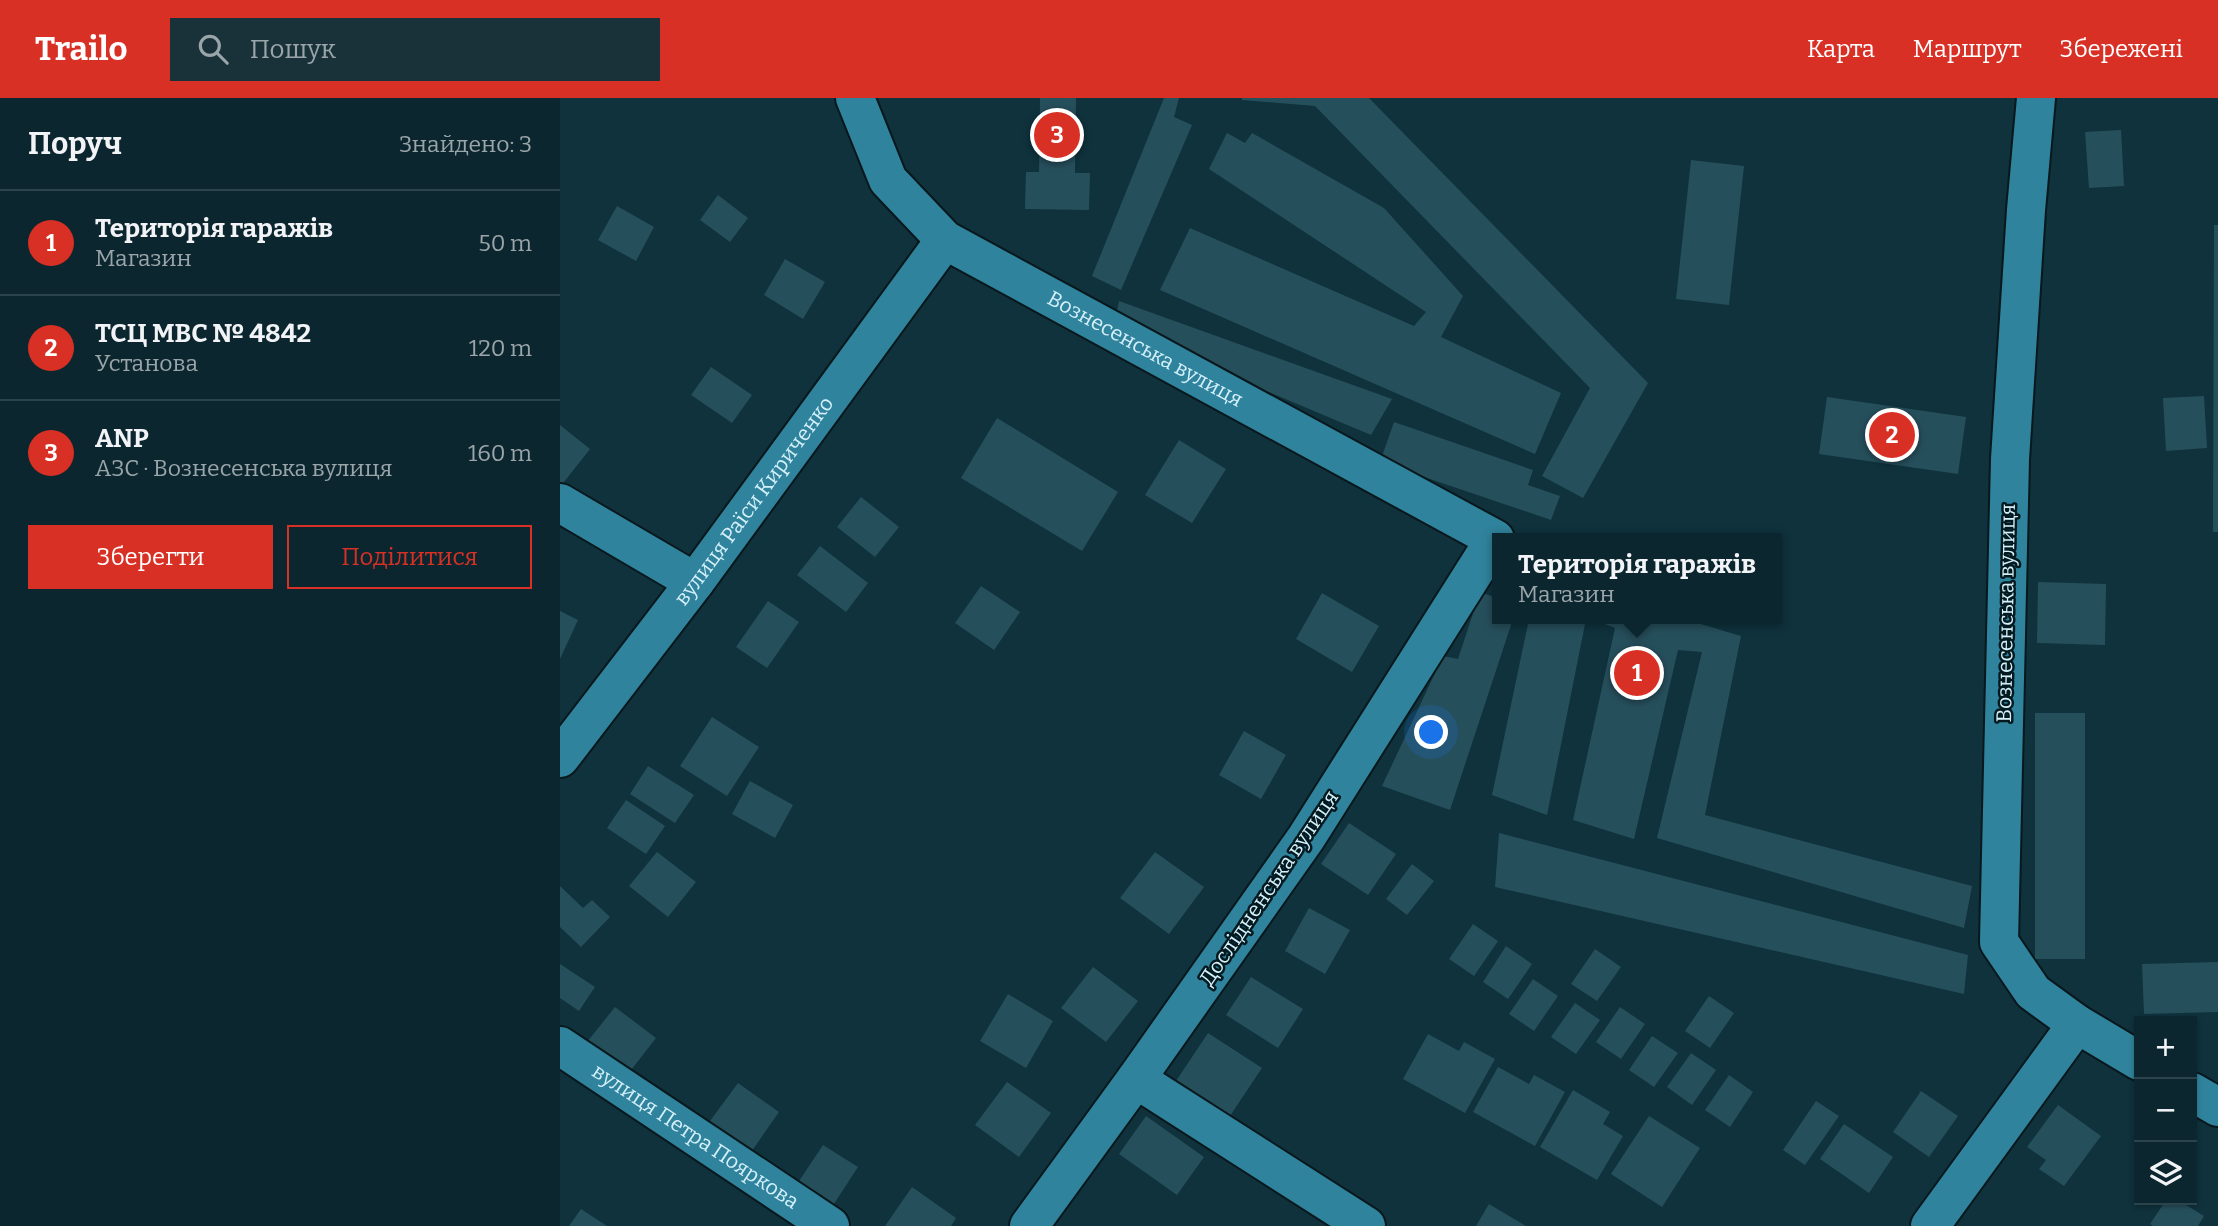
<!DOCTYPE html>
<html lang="uk">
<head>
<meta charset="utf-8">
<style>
  body { margin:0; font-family:Bitter,serif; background:#19323a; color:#f1f3f6 }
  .controls { position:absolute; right:21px; bottom:21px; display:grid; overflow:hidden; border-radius:0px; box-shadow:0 2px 5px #0004 }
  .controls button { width:63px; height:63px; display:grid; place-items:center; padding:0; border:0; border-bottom:2px solid #2b434a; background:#0b262e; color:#f1f3f6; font:35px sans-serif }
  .you { position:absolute; left:872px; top:635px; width:24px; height:24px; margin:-18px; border:5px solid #fff; border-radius:50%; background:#1a73e8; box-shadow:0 0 0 10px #1a73e833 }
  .badge { display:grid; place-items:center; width:46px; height:46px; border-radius:50%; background:#d93025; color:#fff; font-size:23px; font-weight:700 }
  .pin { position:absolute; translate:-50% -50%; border:4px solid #fff; box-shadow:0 2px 7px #0006 }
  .popup { position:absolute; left:932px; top:435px; width:290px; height:91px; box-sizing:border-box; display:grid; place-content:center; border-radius:0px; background:#0b262e; filter:drop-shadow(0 2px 5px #0005); font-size:23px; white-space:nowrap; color:#9aa5aa }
  .popup b { font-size:26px; color:#f1f3f6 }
  .popup::after { content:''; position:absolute; left:50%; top:100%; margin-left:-14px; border:14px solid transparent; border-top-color:#0b262e }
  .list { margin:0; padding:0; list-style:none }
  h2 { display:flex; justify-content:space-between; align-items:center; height:91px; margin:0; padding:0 28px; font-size:30px }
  h2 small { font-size:23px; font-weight:400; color:#9aa5aa }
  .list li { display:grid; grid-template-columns:46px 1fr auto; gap:21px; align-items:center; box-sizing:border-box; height:105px; padding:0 28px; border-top:2px solid #2b434a }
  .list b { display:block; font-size:26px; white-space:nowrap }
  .list p { margin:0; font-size:23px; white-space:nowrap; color:#9aa5aa }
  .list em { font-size:23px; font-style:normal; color:#9aa5aa }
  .actions { display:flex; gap:14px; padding:21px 28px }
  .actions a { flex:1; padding:16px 0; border:2px solid #d93025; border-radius:0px; text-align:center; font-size:24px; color:#d93025 }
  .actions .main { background:#d93025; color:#fff }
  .icon { flex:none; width:38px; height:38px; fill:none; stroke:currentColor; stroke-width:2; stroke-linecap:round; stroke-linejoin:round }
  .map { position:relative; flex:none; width:1658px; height:1128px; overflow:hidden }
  header { display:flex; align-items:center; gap:42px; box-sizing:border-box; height:98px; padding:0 35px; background:#d93025; color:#fff }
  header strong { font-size:33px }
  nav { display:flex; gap:38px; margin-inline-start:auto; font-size:24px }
  .search { width:490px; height:63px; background:#19323a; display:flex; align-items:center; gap:18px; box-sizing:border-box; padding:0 24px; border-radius:0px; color:#9aa5aa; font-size:26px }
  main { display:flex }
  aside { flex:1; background:#0b262e }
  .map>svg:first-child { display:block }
</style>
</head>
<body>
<header>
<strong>Trailo</strong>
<div class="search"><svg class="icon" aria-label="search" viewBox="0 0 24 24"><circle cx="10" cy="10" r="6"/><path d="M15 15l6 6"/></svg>Пошук</div>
<nav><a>Карта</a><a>Маршрут</a><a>Збережені</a></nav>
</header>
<main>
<aside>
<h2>Поруч<small>Знайдено: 3</small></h2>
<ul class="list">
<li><span class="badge">1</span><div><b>Територія гаражів</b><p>Магазин</p></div><em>50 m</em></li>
<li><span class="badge">2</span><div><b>ТСЦ МВС № 4842</b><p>Установа</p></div><em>120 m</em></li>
<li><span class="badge">3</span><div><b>ANP</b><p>АЗС · Вознесенська вулиця</p></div><em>160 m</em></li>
</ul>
<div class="actions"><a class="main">Зберегти</a><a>Поділитися</a></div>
</aside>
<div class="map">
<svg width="1658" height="1128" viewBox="0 0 1658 1128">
  <rect width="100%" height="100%" fill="#0f323d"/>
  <path fill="#264f5c" d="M480,0H516L515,75H530L529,112L465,111L466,74H479Z
    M604,0H619L614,19L632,27L561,192L532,178Z
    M682,0H809L1088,285L1023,400L982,378L1030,290L755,8L682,2Z
    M1561,32L1564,88L1529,90L1525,34Z
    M667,35L685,45L692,35L824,110L903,198L881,239L1001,295L975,356L600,192L630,130L854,228L866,214L649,71Z
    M1131,62L1184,68L1169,207L1116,201Z
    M158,97L188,120L170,144L140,122Z
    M57,108L94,129L76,163L38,142Z
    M1654,127H1658V434H1653Z
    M225,161L265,184L243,221L204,197Z
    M559,203L832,301L811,337L554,229Z
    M151,269L192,297L172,325L131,297Z
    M1644,298L1647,350L1606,353L1603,300Z
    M1267,299L1406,319L1398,376L1259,356Z
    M437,320L558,394L522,453L401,380Z
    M834,324L973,372L968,387L1000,398L991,422L820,364Z
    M0,327L30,351L0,389Z
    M619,342L666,371L632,425L585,397Z
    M301,399L339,429L315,459L277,429Z
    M260,448L308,485L286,514L237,477Z
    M1478,484L1546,486L1545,547L1477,545Z
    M421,488L460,514L434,552L395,525Z
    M920,494L937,500V521H953L890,712L822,688L883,558L898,561Z
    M762,495L819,528L792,574L736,541Z
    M208,503L239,524L207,570L176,549Z
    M0,513L18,522L0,561Z
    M969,521H1026L987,717L932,697Z
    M1032,521H1124L1181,538L1145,717L1412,788L1404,830L1097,740L1142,554L1118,552L1074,741L1013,722L1055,530Z
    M1475,615H1525V861H1475Z
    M152,619L199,649L167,698L120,668Z
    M684,633L726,657L701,701L659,677Z
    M88,668L134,697L115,725L70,696Z
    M190,683L233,707L215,740L172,716Z
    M66,702L105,728L86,756L47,730Z
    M789,725L836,756L808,797L761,766Z
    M939,735L1408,857L1404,896L935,789Z
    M97,754L136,784L108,819L69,788Z
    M595,754L644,789L609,836L560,800Z
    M852,766L874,783L847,817L826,801Z
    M0,788L23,810L32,802L50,819L21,849L0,829Z
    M749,810L790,832L765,876L725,853Z
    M913,826L938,843L914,878L889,861Z
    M946,848L972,866L948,901L923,884Z
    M1035,851L1061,869L1037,903L1011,886Z
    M1658,864V914L1584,916L1582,866Z
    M0,866L35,889L19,913L0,900Z
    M533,869L578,903L546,944L501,910Z
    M691,879L743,911L718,950L666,917Z
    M973,881L998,898L974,933L949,916Z
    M448,896L493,923L466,970L420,943Z
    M1149,898L1174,915L1150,950L1125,933Z
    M1015,905L1040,922L1016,956L991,939Z
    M55,909L96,940L68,976L27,944Z
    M1060,909L1085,926L1061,961L1036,944Z
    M648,935L702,970L670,1018L616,983Z
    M868,936L899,953L904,944L935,961L905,1015L843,981Z
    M1092,938L1118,955L1094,989L1069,972Z
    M1131,955L1156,972L1132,1007L1107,989Z
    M938,969L969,986L974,977L1005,994L975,1048L913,1014Z
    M1169,977L1193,994L1170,1029L1145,1012Z
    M447,984L491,1015L459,1059L415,1027Z
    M178,985L219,1014L189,1057L147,1027Z
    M1013,992L1050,1014L1043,1026L1063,1038L1037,1082L980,1049Z
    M1361,993L1398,1018L1369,1059L1333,1034Z
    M1256,1003L1279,1018L1245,1067L1223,1052Z
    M1498,1007L1541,1038L1504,1088L1479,1071L1486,1062L1467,1049Z
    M586,1018L644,1059L617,1097L559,1056Z
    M1089,1018L1140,1050L1102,1109L1051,1076Z
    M1284,1026L1333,1059L1309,1095L1260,1061Z
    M263,1047L298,1069L272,1109L237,1086Z
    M352,1089L396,1120L391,1128H325Z
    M1606,1102H1618L1644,1118L1638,1128H1593L1590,1126Z
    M929,1106L966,1128H916Z
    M21,1111L47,1128H9Z"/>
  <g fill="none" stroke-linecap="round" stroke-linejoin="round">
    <g stroke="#09181c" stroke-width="42">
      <g id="minor">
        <path id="s1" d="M295,0L328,82L385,142L935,441L746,740L576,981L469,1128"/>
        <path d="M1476,0L1466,112L1450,361L1439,844L1473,894L1517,926L1579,963"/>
        <path d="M0,405L135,484"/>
        <path id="s2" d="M0,660L135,484L385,142"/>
        <path id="s3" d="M0,948L270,1128"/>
        <path d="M576,981L806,1128"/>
        <path d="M1632,994L1658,1009"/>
        <path d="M1370,1128L1517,926"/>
      </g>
    </g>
    <use href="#minor" stroke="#30839c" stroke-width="38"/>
  </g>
  <g text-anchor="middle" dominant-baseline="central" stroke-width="5" stroke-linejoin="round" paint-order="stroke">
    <g font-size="21" fill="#d4f0fa" stroke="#021920">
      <text stroke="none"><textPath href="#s1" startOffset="399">Вознесенська вулиця</textPath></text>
      <text stroke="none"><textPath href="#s2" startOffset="322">вулиця Раїси Кириченко</textPath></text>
      <text transform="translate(1446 515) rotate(-89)">Вознесенська вулиця</text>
      <text transform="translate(709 790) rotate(-56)">Дослідненська вулиця</text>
      <text stroke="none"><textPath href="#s3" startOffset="163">вулиця Петра Пояркова</textPath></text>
    </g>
  </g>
</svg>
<div class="controls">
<button>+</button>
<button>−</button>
<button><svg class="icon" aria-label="layers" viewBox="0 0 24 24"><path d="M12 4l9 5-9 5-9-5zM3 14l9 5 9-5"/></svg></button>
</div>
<div class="you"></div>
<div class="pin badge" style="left:1077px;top:575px">1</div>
<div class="popup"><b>Територія гаражів</b>Магазин</div>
<div class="pin badge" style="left:1332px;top:337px">2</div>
<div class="pin badge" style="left:497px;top:37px">3</div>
</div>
</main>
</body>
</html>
